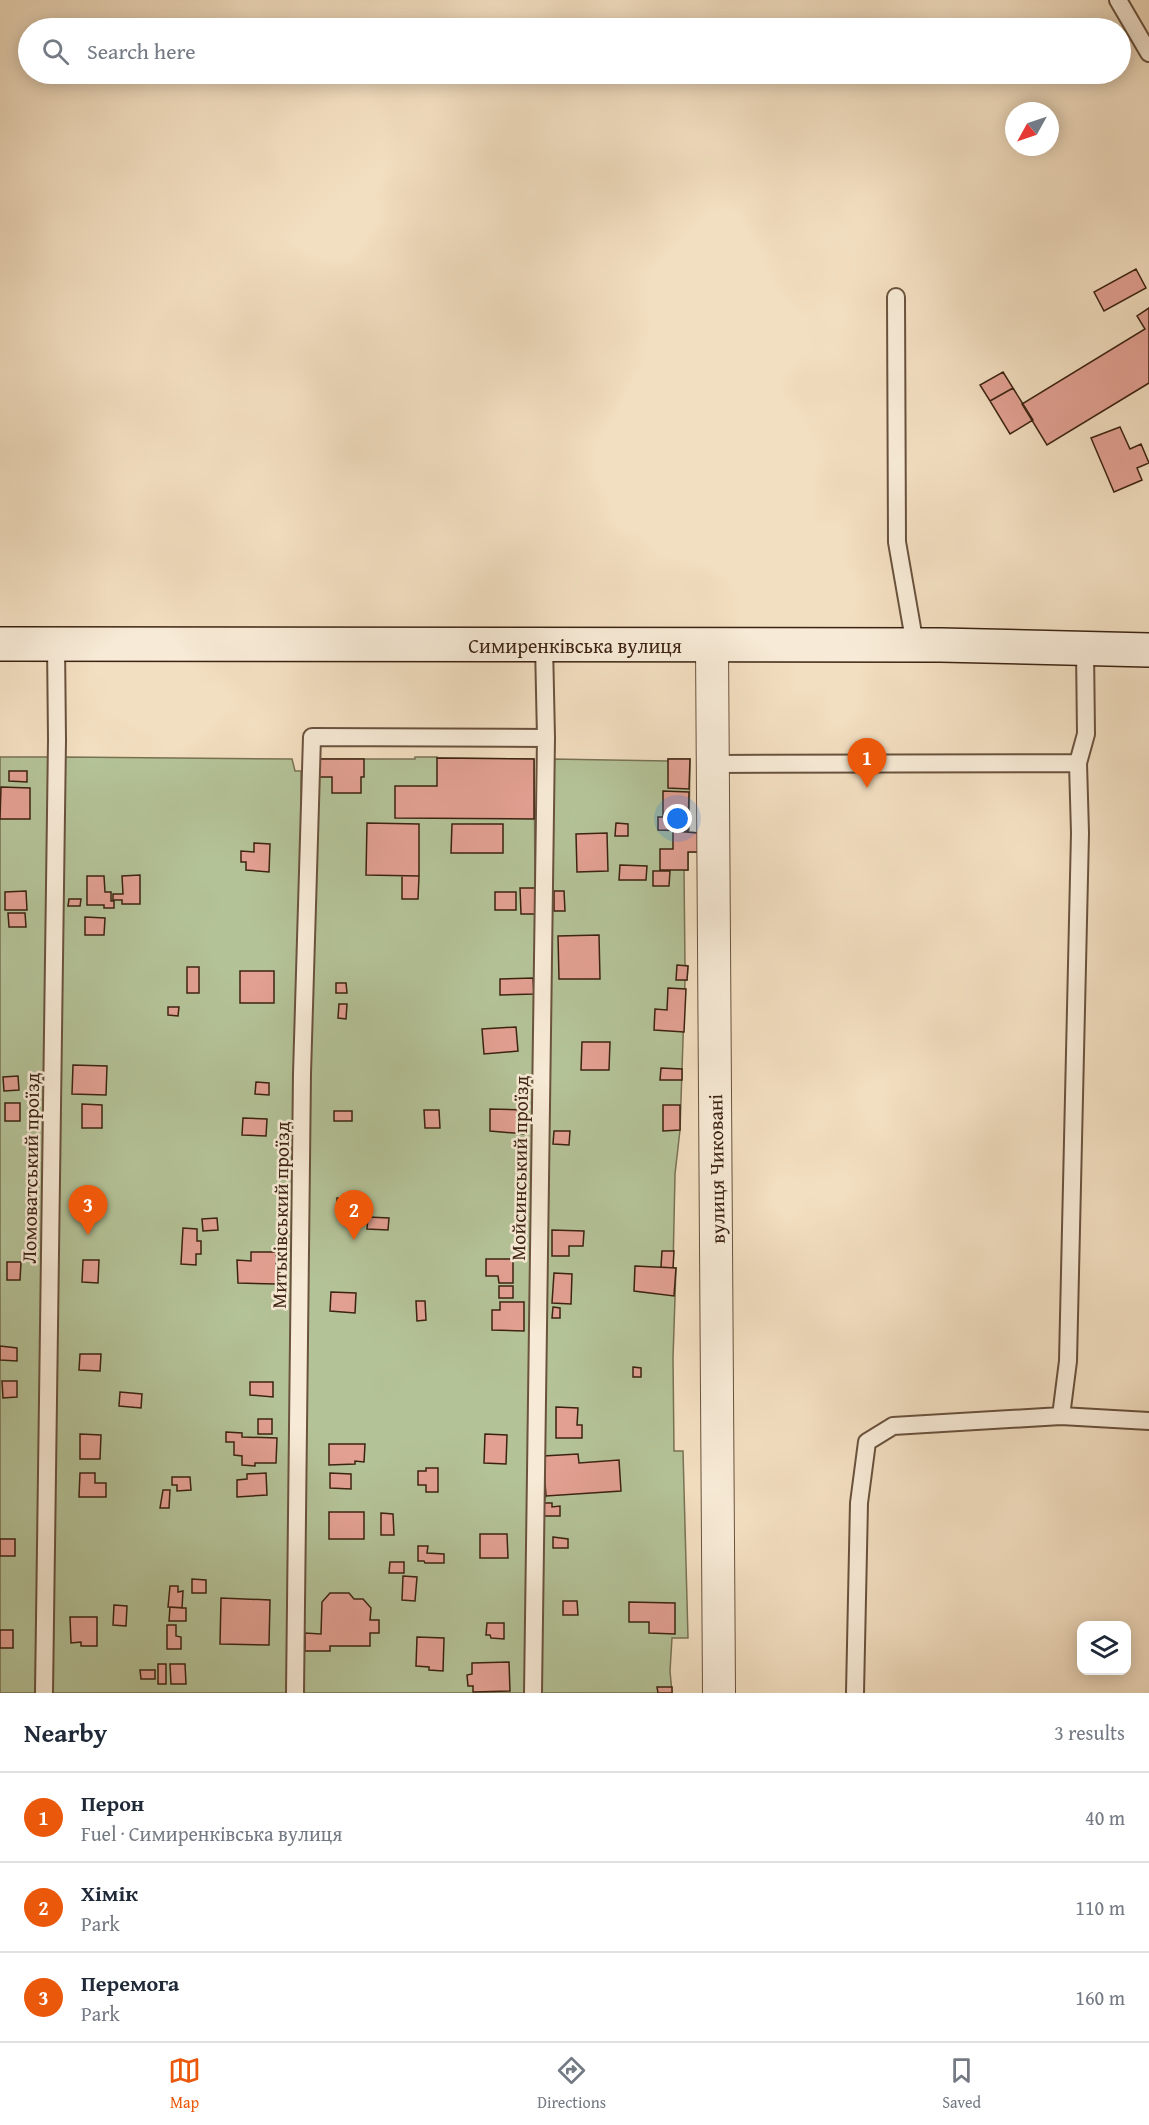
<!DOCTYPE html>
<html lang="en">
<head>
<meta charset="utf-8">
<style>
  body { margin:0; font-family:"Gentium Book Plus",serif; background:#f6f6f7; color:#1f2937 }
  .controls { position:absolute; right:18px; bottom:18px; display:grid; overflow:hidden; border-radius:12px; box-shadow:0 3px 15px #0003 }
  .controls button { width:54px; height:54px; display:grid; place-items:center; padding:0; border:0; border-bottom:2px solid #e0e1e3; background:#fff; color:#1f2937; font:30px sans-serif }
  .compass { position:absolute; left:1005px; top:102px; width:54px; height:54px; border-radius:50%; background:#fff; box-shadow:0 3px 15px #0003; rotate:230deg }
  .you { position:absolute; left:678px; top:819px; width:21px; height:21px; margin:-15px; border:4px solid #fff; border-radius:50%; background:#1a73e8; box-shadow:0 0 0 9px #1a73e833 }
  .badge { display:grid; place-items:center; width:39px; height:39px; border-radius:50%; background:#ea580c; color:#fff; font-size:20px; font-weight:700 }
  .pin { position:absolute; translate:-50% -50px; filter:drop-shadow(0 2px 3px #0008) }
  .pin::after { content:''; position:absolute; top:32px; width:21px; height:18px; background:inherit; clip-path:polygon(0 0,100% 0,50% 100%) }
  .list { margin:0; padding:0; list-style:none }
  h2 { display:flex; justify-content:space-between; align-items:center; height:78px; margin:0; padding:0 24px; font-size:26px }
  h2 small { font-size:20px; font-weight:400; color:#747a83 }
  .list li { display:grid; grid-template-columns:39px 1fr auto; gap:18px; align-items:center; box-sizing:border-box; height:90px; padding:0 24px; border-top:2px solid #e0e1e3 }
  .list b { display:block; font-size:22px; white-space:nowrap }
  .list p { margin:0; font-size:20px; white-space:nowrap; color:#747a83 }
  .list em { font-size:20px; font-style:normal; color:#747a83 }
  .icon { flex:none; width:33px; height:33px; fill:none; stroke:currentColor; stroke-width:2; stroke-linecap:round; stroke-linejoin:round }
  .map { position:relative; flex:none; width:1149px; height:1693px; overflow:hidden }
  .search { position:absolute; background:#fff; box-shadow:0 3px 15px #0003; left:18px; right:18px; top:18px; height:66px; display:flex; align-items:center; gap:15px; box-sizing:border-box; padding:0 21px; border-radius:33px; color:#747a83; font-size:22px }
  .sheet { height:348px; background:#fff }
  nav { display:flex; justify-content:space-around; align-items:center; box-sizing:border-box; height:84px; border-top:2px solid #e0e1e3; background:#fff; font-size:16px; color:#747a83 }
  nav a { display:grid; justify-items:center; gap:3px }
  nav .on { color:#ea580c }
  .map>svg:first-child { display:block }
</style>
</head>
<body>
<div class="map">
<svg width="1149" height="1693" viewBox="0 0 1149 1693">
  <rect width="100%" height="100%" fill="#f2dec0"/>
  <filter id="stains"><feTurbulence type="fractalNoise" baseFrequency=".00333" numOctaves="4"/><feColorMatrix values="0 0 0 0 .2 0 0 0 0 .09 0 0 0 0 .02 0 0 0 .5 -.17"/></filter>
  <radialGradient id="worn" r=".72"><stop offset=".6" stop-color="#630" stop-opacity="0"/><stop offset="1" stop-color="#630" stop-opacity=".3"/></radialGradient>
  <path fill="#b4c297" stroke="#787254" stroke-width="1.5" d="M0,757H50V820H65L64,757L292,759L295,771H301V818L317,817L319,759H415V757H437V758L534,759L536,1004L525,1693H0Z
    M552,759L668,761V759H690L689,832L698,833V852H688V870H684L685,965L688,966L687,980H685L680,1130L675,1174L673,1268H676L673,1358L674,1451H683L688,1638H672L670,1671L672,1693H540L544,1503L546,1496L543,1456L549,1173Z"/>
  <path fill="#e2a092" stroke="#3c2311" stroke-width="1.5" d="M1136,269L1146,288L1104,311L1094,292Z
    M1149,308V383L1047,445L1022,404L1145,329L1137,316Z
    M1003,372L1013,388L990,401L980,385Z
    M1013,388L1033,420L1010,434L990,401Z
    M1120,427L1130,449L1141,444L1149,463L1137,468L1142,480L1114,492L1091,438Z
    M437,758L534,759V819L395,818V786H437Z
    M319,759H364V777H361V793H332V777H319Z
    M668,759H690L689,789L668,788Z
    M9,771H27V782L9,781Z
    M1,787L30,788V819H0Z
    M663,791L689,792L688,831L658,830V817H663Z
    M367,823L419,824V876L366,875Z
    M616,823L628,824V836H615Z
    M452,824H503V853H451Z
    M673,831L698,833V852H688V870H660V849H673Z
    M607,833L608,871L577,872L576,834Z
    M254,843L270,844L269,872L246,870V862H241V851L254,852Z
    M620,865L647,866L646,880H619Z
    M653,871H670L669,886H653Z
    M140,875V904H122V900H113V894H123L122,876Z
    M87,876H104L105,892H111V901H114V908H104V905H87Z
    M402,876H419L418,899H402Z
    M520,888H535V914H521Z
    M26,891L27,910H5V892Z
    M554,891H564L565,911H554Z
    M495,892H516V910H495Z
    M69,899H81L80,906H68Z
    M8,913H25L26,927H9Z
    M85,917L105,918L104,935H85Z
    M599,935L600,979H559L558,936Z
    M677,965L688,966L687,980H676Z
    M187,967H199V993H187Z
    M240,971H274V1003H240Z
    M533,978L534,994L500,995V979Z
    M336,983H346L347,993H336Z
    M668,988L686,989L684,1032L654,1030L655,1009L667,1010Z
    M339,1004H347L346,1019L338,1018Z
    M168,1007H179L178,1016L168,1015Z
    M516,1027L518,1051L484,1054L482,1029Z
    M582,1042H610L609,1070H581Z
    M73,1065L107,1066L106,1095L72,1094Z
    M661,1068L682,1069V1080H660Z
    M18,1076L19,1090L4,1091L3,1077Z
    M256,1082L269,1083V1095L255,1094Z
    M5,1103H20V1121H5Z
    M82,1104L102,1105V1128H82Z
    M663,1105H680V1130L663,1131Z
    M490,1109L526,1110V1134L490,1131Z
    M424,1110H439L440,1128H425Z
    M334,1111H352V1121H334Z
    M243,1118L267,1119L266,1136L242,1135Z
    M554,1131H570L569,1145L553,1144Z
    M337,1198L353,1199V1216L337,1215Z
    M368,1217L389,1218L388,1230L367,1229Z
    M217,1218L218,1230L203,1231L202,1219Z
    M183,1228L197,1229V1241H201V1254H196V1265L181,1264Z
    M552,1230L584,1231L583,1246H569V1256H552Z
    M662,1251H674L673,1268L661,1267Z
    M251,1252H276V1284L238,1283L237,1260L251,1261Z
    M486,1259H513V1283H499L498,1276H486Z
    M83,1260H99L98,1283L82,1282Z
    M7,1262H21L20,1280H7Z
    M635,1266L676,1268L674,1296L634,1291Z
    M554,1273L572,1274L571,1304L552,1303Z
    M499,1286H513V1298H499Z
    M331,1292L356,1293L355,1313L330,1311Z
    M416,1301H425L426,1320L417,1321Z
    M500,1302H524V1331L492,1330V1310H500Z
    M553,1307L560,1308V1318H552Z
    M0,1346L17,1348V1361L0,1360Z
    M80,1354H101L100,1371L79,1370Z
    M633,1367L641,1368V1377H633Z
    M2,1381H17V1397L3,1398Z
    M250,1382H273V1397L250,1395Z
    M120,1392L142,1394L141,1408L119,1406Z
    M556,1407L578,1408L577,1425H582V1438H556Z
    M258,1419H272V1434H258Z
    M226,1432L242,1433V1437L277,1438L276,1463H255V1466L242,1465V1456L234,1455V1442H226Z
    M80,1434L101,1435L100,1459H80Z
    M485,1434L507,1435L506,1464L484,1463Z
    M329,1444H365L364,1462L355,1461V1464L329,1465Z
    M578,1454L579,1463L619,1460L621,1491L546,1496L543,1456Z
    M426,1468H438V1492H426V1485H418V1471H426Z
    M80,1473H95V1483H106V1497H79Z
    M266,1473L267,1495L237,1497V1480L247,1479V1474Z
    M330,1473L351,1474V1489L330,1488Z
    M172,1477H190L191,1490L177,1491V1485H172Z
    M163,1490H170L169,1508H160Z
    M544,1503H552V1507L560,1506V1516H544Z
    M329,1512H364V1539H329Z
    M381,1513L393,1514L394,1535H381Z
    M480,1534H507L508,1558H480Z
    M553,1537L568,1539V1548H553Z
    M0,1539H15V1556H0Z
    M418,1546H428L427,1553L444,1554V1563H425L424,1561H418Z
    M390,1562H404V1573H389Z
    M403,1576L417,1577L415,1601L402,1600Z
    M192,1579L206,1580V1593H192Z
    M170,1586H178V1592L183,1591L182,1608L168,1607Z
    M330,1593H349L354,1599H363L371,1608L370,1620H379V1633H370V1646H330V1651H305V1633L321,1634L322,1602Z
    M221,1598L270,1600L269,1645L220,1644Z
    M563,1601H577L578,1615H563Z
    M629,1602L675,1603V1634L649,1633V1622H629Z
    M114,1605L127,1606L126,1626L113,1625Z
    M170,1607L186,1608V1621H169Z
    M70,1617H97V1646H81V1642L71,1643Z
    M487,1623H504V1639L491,1638L490,1635H486Z
    M167,1625H176V1636L181,1637V1649H167Z
    M0,1630H13V1648H0Z
    M417,1637L444,1638L443,1671L429,1670V1667L416,1666Z
    M509,1662L510,1691L473,1692V1686H468L467,1675L472,1674V1663Z
    M158,1664H166V1684H158Z
    M170,1664H185L186,1684H171Z
    M140,1670H155V1679H141Z
    M657,1687H672V1693H658Z"/>
  <g fill="none" stroke-linecap="round" stroke-linejoin="round">
    <g stroke="#6a523d" stroke-width="20">
      <path id="lane" d="M1118,0L1149,53
        M896,297L897,542L915,645
        M713,764L1078,763L1086,734L1085,649
        M1061,1416L1149,1421
        M44,1693L57,740L56,644
        M295,1693L302,1074L312,737L546,738
        M533,1693L546,738L544,645
        M855,1693L859,1503L867,1442L893,1426L1061,1416L1068,1361L1080,833L1078,763"/>
    </g>
    <g stroke="#6a523d" stroke-width="34">
      <path id="street" d="M712,645L719,1693"/>
    </g>
    <g stroke="#3c2311" stroke-width="36">
      <path id="secondary" d="M0,644L941,645L1149,650"/>
    </g>
    <use href="#lane" stroke="#f7ead6" stroke-width="16"/>
    <use href="#street" stroke="#f7ead6" stroke-width="32"/>
    <use href="#secondary" stroke="#f7ead6" stroke-width="33"/>
  </g>
  <g text-anchor="middle" dominant-baseline="central" stroke-width="5" stroke-linejoin="round" paint-order="stroke">
    <g font-size="20" fill="#3c2311" stroke="#f7ead6">
      <text x="575" y="645">Симиренківська вулиця</text>
      <text transform="translate(30 1168) rotate(-89)">Ломоватський проїзд</text>
      <text transform="translate(519 1168) rotate(-89)">Мойсинський проїзд</text>
      <text transform="translate(716 1169) rotate(-91)">вулиця Чиковані</text>
      <text transform="translate(280 1215) rotate(-89)">Митьківський проїзд</text>
    </g>
  </g>
  <rect width="100%" height="100%" filter="url(#stains)"/>
  <rect width="100%" height="100%" fill="url(#worn)"/>
</svg>
<div class="controls">
<button><svg class="icon" aria-label="layers" viewBox="0 0 24 24"><path d="M12 4l9 5-9 5-9-5zM3 14l9 5 9-5"/></svg></button>
</div>
<svg class="compass" viewBox="-18 -18 36 36"><path d="M0-13l5 13h-10z" fill="#e53935"/><path d="M0 13l5-13h-10z" fill="#747a83"/></svg>
<div class="you"></div>
<div class="pin badge" style="left:867px;top:788px">1</div>
<div class="pin badge" style="left:354px;top:1240px">2</div>
<div class="pin badge" style="left:88px;top:1235px">3</div>
<div class="search"><svg class="icon" aria-label="search" viewBox="0 0 24 24"><circle cx="10" cy="10" r="6"/><path d="M15 15l6 6"/></svg>Search here</div>
</div>
<section class="sheet">
<h2>Nearby<small>3 results</small></h2>
<ul class="list">
<li><span class="badge">1</span><div><b>Перон</b><p>Fuel · Симиренківська вулиця</p></div><em>40 m</em></li>
<li><span class="badge">2</span><div><b>Хімік</b><p>Park</p></div><em>110 m</em></li>
<li><span class="badge">3</span><div><b>Перемога</b><p>Park</p></div><em>160 m</em></li>
</ul>
</section>
<nav>
<a class="on"><svg class="icon" aria-label="map" viewBox="0 0 24 24"><path d="M3 6l6-2 6 2 6-2v14l-6 2-6-2-6 2zM9 4v14M15 6v14"/></svg>Map</a>
<a><svg class="icon" aria-label="directions" viewBox="0 0 24 24"><path d="M12 3l9 9-9 9-9-9zM9 14v-3h6M13 9l2 2-2 2"/></svg>Directions</a>
<a><svg class="icon" aria-label="saved" viewBox="0 0 24 24"><path d="M7 4h10v16l-5-4-5 4z"/></svg>Saved</a>
</nav>
</body>
</html>
